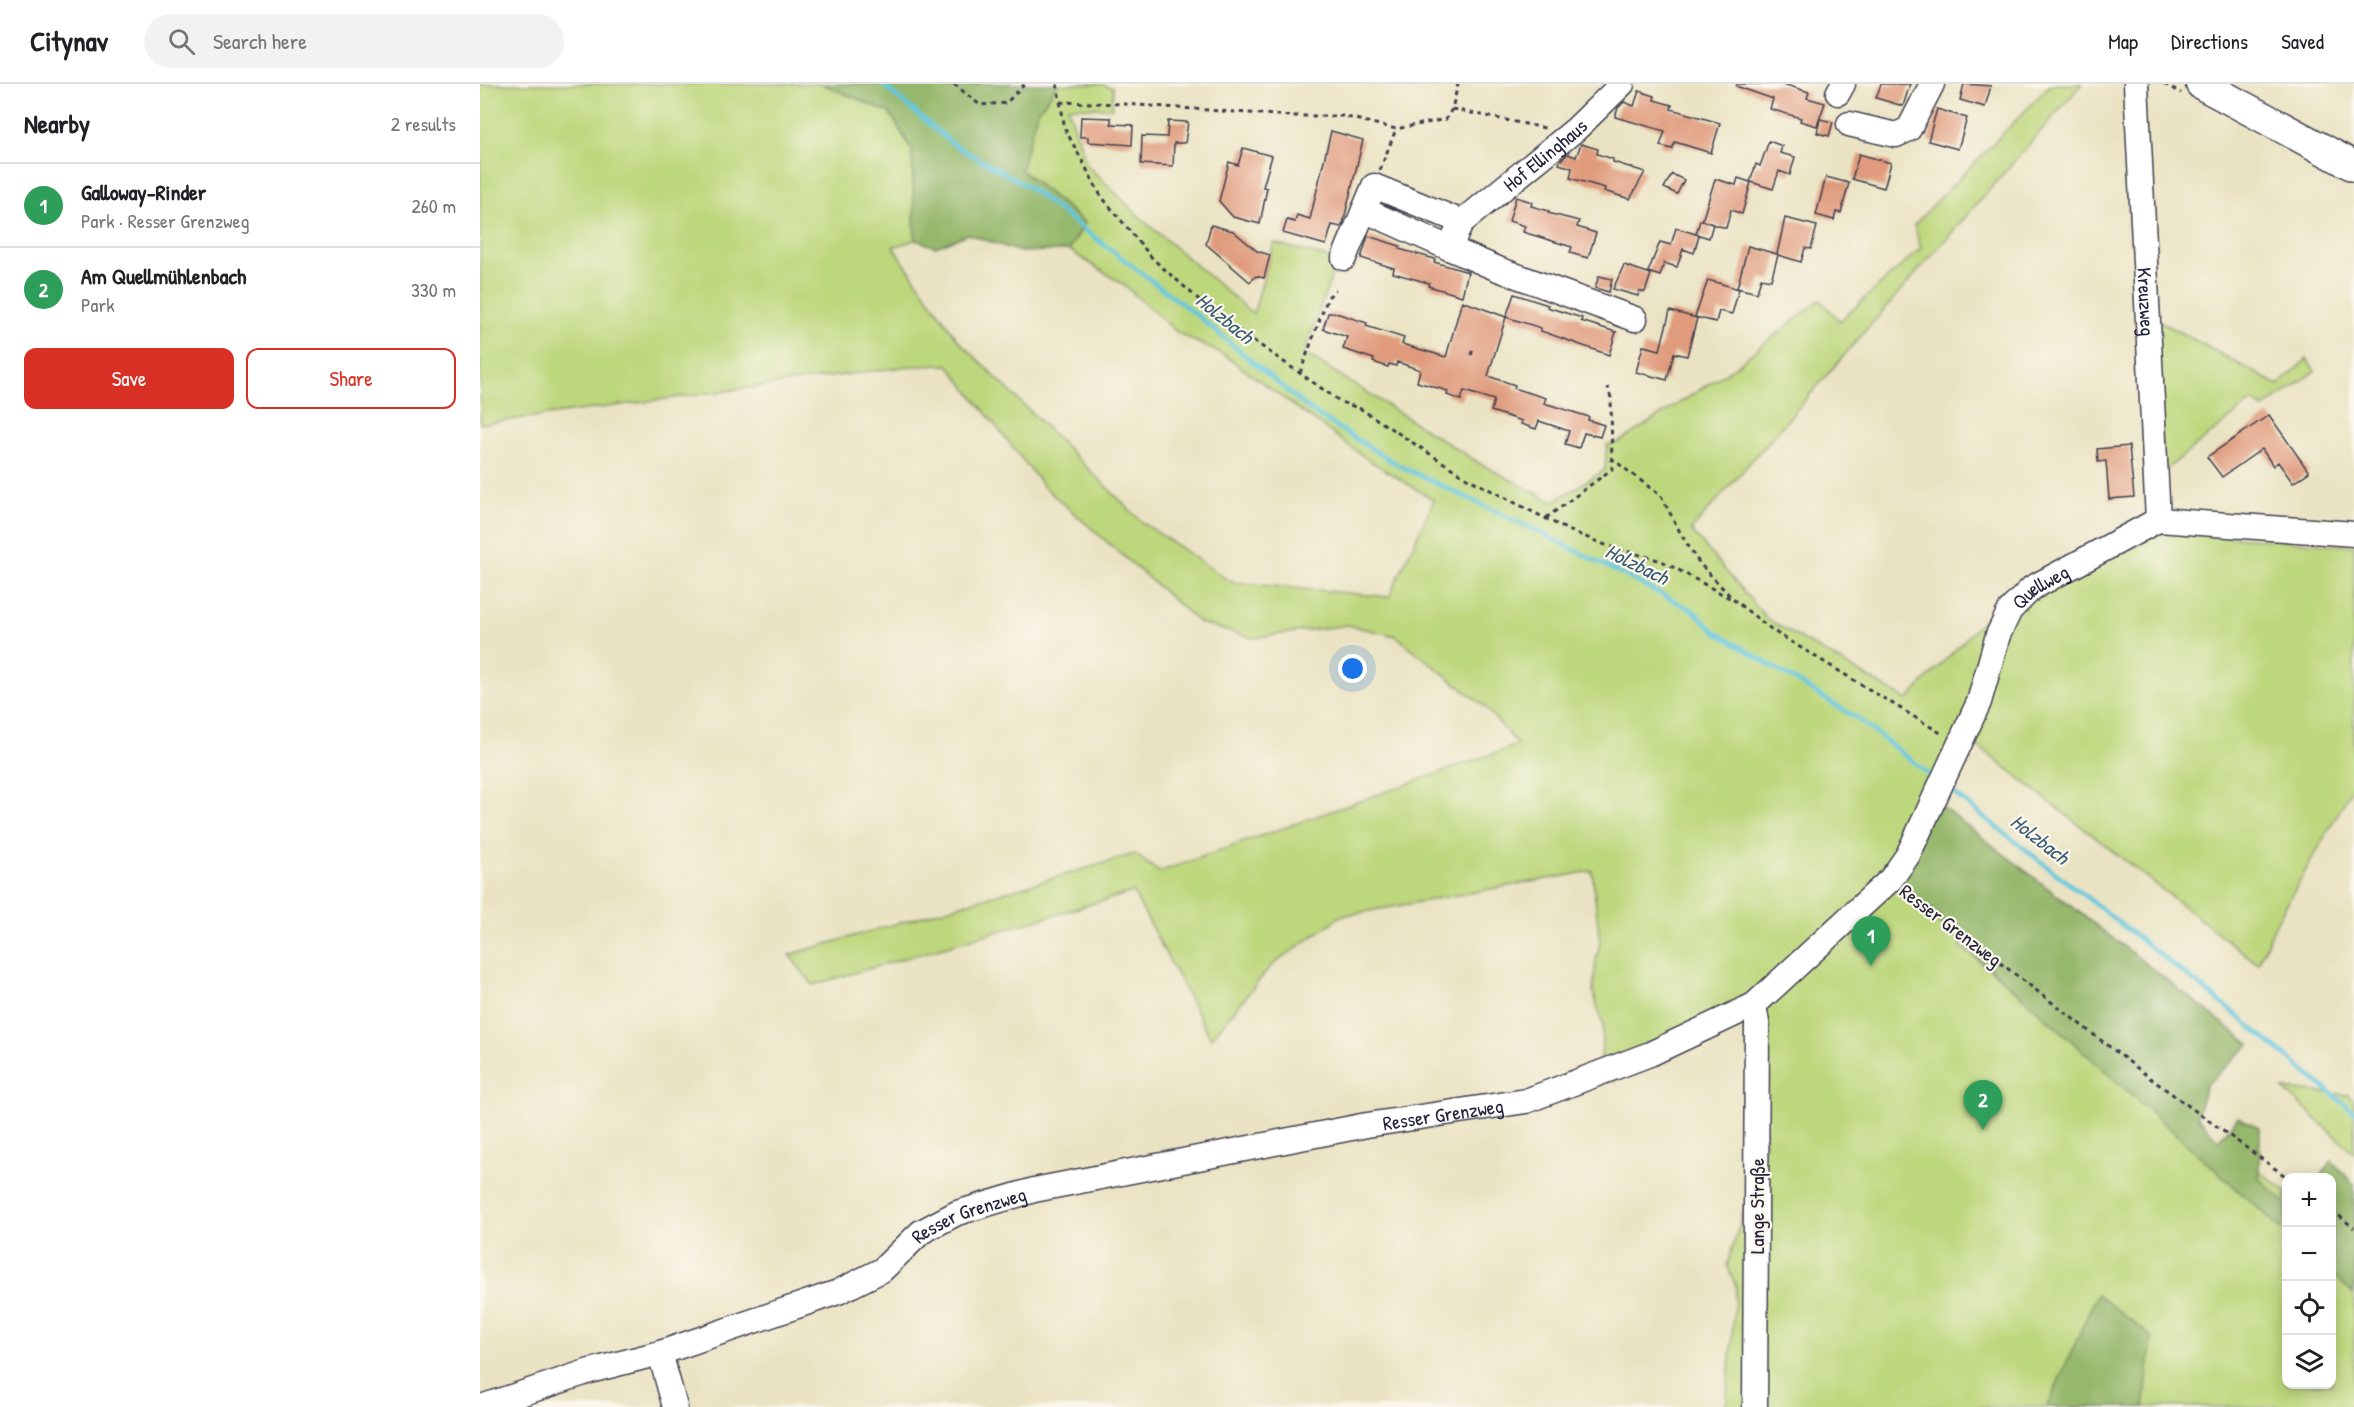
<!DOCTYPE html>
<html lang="en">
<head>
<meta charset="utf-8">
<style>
  body { margin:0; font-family:"Patrick Hand",sans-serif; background:#f2f2f2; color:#202124 }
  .controls { position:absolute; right:18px; bottom:18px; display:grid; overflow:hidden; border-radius:12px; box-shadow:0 3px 15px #0003 }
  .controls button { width:54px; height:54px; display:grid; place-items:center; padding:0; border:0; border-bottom:2px solid #e0e0e0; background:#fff; color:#202124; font:30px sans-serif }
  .you { position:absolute; left:873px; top:585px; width:21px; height:21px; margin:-15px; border:4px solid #fff; border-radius:50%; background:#1a73e8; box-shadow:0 0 0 9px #1a73e833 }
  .badge { display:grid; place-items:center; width:39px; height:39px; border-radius:50%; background:#d93025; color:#fff; font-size:20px; font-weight:700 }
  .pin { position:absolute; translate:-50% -50px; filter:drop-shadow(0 2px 3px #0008) }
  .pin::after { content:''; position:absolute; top:32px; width:21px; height:18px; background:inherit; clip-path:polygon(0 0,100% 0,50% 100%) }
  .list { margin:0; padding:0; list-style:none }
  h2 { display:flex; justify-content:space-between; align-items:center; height:78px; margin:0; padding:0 24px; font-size:26px }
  h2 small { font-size:20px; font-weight:400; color:#757577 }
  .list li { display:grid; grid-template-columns:39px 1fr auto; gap:18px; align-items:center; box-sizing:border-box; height:84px; padding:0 24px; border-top:2px solid #e0e0e0 }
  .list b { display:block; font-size:22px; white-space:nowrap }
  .list p { margin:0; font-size:20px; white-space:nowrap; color:#757577 }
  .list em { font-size:20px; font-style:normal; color:#757577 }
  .actions { display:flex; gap:12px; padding:18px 24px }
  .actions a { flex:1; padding:14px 0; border:2px solid #d93025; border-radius:12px; text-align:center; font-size:21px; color:#d93025 }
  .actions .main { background:#d93025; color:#fff }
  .icon { flex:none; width:33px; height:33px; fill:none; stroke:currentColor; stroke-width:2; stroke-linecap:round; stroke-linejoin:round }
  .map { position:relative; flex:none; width:1874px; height:1323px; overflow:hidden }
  header { display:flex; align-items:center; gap:36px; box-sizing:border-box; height:84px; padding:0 30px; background:#fff; border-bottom:2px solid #e0e0e0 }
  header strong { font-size:28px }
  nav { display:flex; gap:33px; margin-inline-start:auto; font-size:21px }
  .search { width:420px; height:54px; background:#f2f2f2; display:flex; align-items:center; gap:15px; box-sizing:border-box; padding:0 21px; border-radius:33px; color:#757577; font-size:22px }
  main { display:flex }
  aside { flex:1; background:#fff }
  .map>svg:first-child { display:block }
</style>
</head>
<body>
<header>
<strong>Citynav</strong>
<div class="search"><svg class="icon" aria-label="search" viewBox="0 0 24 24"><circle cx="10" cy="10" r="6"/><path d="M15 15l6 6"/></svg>Search here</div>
<nav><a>Map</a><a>Directions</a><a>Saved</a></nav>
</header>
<main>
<aside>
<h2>Nearby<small>2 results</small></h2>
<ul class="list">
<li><span class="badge" style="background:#2e9e5b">1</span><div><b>Galloway-Rinder</b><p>Park · Resser Grenzweg</p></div><em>260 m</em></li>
<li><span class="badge" style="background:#2e9e5b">2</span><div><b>Am Quellmühlenbach</b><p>Park</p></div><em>330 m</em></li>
</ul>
<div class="actions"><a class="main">Save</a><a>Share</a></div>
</aside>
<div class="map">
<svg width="1874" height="1323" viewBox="0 0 1874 1323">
  <rect width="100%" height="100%" fill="#fbf7ec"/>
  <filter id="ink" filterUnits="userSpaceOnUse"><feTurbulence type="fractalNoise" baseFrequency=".0167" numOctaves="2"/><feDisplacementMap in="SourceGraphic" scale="12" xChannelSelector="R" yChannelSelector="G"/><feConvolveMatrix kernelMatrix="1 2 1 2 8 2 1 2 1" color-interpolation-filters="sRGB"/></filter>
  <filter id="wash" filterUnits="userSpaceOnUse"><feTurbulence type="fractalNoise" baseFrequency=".008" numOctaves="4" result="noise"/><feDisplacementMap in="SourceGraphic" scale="24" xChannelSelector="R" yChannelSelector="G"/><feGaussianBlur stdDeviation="1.35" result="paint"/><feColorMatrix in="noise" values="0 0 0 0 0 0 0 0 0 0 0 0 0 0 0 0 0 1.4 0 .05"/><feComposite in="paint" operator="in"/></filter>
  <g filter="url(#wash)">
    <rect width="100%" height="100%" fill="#eae3c3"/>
    <path fill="#bdd77c" stroke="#707c5c" stroke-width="1.5" d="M0,0H342L410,29L432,66L435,156L413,163L478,256L662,438L751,498L909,513L954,416L890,377L744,271L698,249L644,201L589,166L605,139L541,86L557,28L578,0H620L633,4L632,24L588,23L607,81L664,137L773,230L794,159L852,175L855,183L824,269L999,379L1073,418L1125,386L1127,361L1139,358L1252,285L1340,216L1360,237L1441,164L1434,141L1571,0H1602L1211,446L1287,535L1427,616L1539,499L1556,508L1676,450L1687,448L1874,462V701L1796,839L1778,880L1490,656L1416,806L1483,857L1480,862L1636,985L1806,1107V1300H1852V1142L1874,1160V1323H1246L1256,1202L1247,1181L1285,1059L1278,925L1258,933L1134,997L1132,974L1121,975L1123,940L1113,908L1116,876L1120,859L1112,787L861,832L791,882L731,955L653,808L333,901L309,871L655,770L679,788L1038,661L1005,623L916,552L867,541L772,554L720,539L564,403L468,281L430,282L0,340Z
      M1670,232L1798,301L1827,275L1835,287L1783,324L1772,317L1684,387Z
      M1803,1005L1868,1011L1874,1017V1069Z"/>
    <path fill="#96b86c" stroke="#5c6d54" stroke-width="1.5" d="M342,0H578L557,29L541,86L605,139L589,166L540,168L488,150L456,163L435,156L432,66L410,29Z
      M1455,717L1770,960L1726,1001L1717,1032L1738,1057L1758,1033L1780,1044L1779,1094L1806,1120V1149L1481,858L1414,792Z
      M1852,1077L1874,1100V1210L1852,1190V1094L1840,1093Z
      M1617,1210L1672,1253L1664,1323H1567Z"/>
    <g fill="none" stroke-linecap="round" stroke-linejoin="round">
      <path stroke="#60c6de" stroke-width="4.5" d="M402,0L474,61L547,102L718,232L830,326L918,381L1061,449L1214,527L1233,546L1378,635L1454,694
        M1468,705L1733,912L1874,1028"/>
    </g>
    <g id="blocks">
      <path fill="#e09b7d" d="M1257,0H1303L1329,8L1327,14L1345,19L1337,42L1320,37L1321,34L1290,25L1293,15L1256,2Z
        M1401,0H1430L1423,22L1396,14Z
        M1484,0L1511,2L1505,23L1480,16Z
        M1159,7L1175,12L1174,16L1192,21L1191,25L1240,39L1231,69L1195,58L1192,65L1180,62L1185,47L1135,33L1138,24L1144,18L1154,22Z
        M1457,25L1487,34L1478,65L1448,57Z
        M601,33L631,34V40L653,41L652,61L608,58V53H600Z
        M1340,35L1353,38L1349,52L1337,49Z
        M688,37L708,38L705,59H694L693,82L661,80L662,52L687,53Z
        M851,47L883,56L863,140L861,143L852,141L846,161L803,149L807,136L815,138L817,131L830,135Z
        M1289,57L1302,62L1300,69L1315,73L1310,91L1299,87L1293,105L1271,98L1262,130L1251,126L1246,144L1222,137L1235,95L1256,101L1258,94L1270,98L1276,80L1280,82Z
        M1101,60L1118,65L1117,70L1133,75V78L1165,88L1150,115L1124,107L1125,104L1090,94L1092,84L1079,80L1081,76L1088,70L1096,73Z
        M763,64L792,72L783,103L787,104L780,140L753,133L739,117L749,78L758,81Z
        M1379,70L1411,79L1404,104L1372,95Z
        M1192,90L1204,96L1197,110L1184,104Z
        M1346,93L1369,99L1361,129L1356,128L1354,136L1336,131Z
        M1036,113L1052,118L1051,122L1069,127L1068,129L1099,137L1097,143L1116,149L1108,174L1090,169L1092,163L1043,148L1045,142L1029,137Z
        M1305,134L1337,142L1331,165L1325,164L1321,178L1298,171L1291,196L1281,194L1277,209L1257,204L1268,162L1297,170Z
        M1220,136L1233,140L1229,154L1216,150Z
        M731,141L753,147L777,167L790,171L784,194L776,192L770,198L726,160Z
        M1196,144L1219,151L1214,169L1203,165L1197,183L1184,179L1180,192L1168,188L1180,158L1191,161Z
        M888,152L920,162L919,165L955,175L954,178L988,188L982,212L948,202L949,199L913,189L914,184L881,174Z
        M1144,181L1171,190L1165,208L1159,207L1158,212L1133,205Z
        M1119,192L1132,195L1129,208L1115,204Z
        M1228,196L1259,205L1252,230L1239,227L1236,238L1215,233Z
        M1034,210L1068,221L1067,223L1102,234L1101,237L1136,248L1129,271L1061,247V244L1026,233L1008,292L1035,301L1034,304L1066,314L1064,319L1109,333L1108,336L1124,341L1120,353L1104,349L1099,364L1085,360L1089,347L1059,337L1056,345L1041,340L1042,337L1011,327L1014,316L984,307L981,316L967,311L968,307L937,298L940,286L917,278L916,282L909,280L908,283L893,278L894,275L863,265L867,253L843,245L848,229H856L887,239L886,242L924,254L922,260L966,273L982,217L1026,233Z
        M1190,227L1217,234L1207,272L1194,269L1187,296L1156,288L1163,262L1180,266Z
        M1789,331L1829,388L1813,399L1798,378L1793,382L1782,365L1742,393L1727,373Z
        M1649,362L1654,413L1629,415L1626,377L1618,378L1617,365Z"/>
    </g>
  </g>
  <g filter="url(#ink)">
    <use href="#blocks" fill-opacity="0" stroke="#403f4f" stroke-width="1.5"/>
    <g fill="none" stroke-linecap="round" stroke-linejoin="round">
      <g stroke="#403f4f" stroke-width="27">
        <g id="minor">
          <path id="s1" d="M1656,0L1678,436"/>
          <path d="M1358,9L1363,0"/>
          <path d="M1369,40L1416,51L1429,45L1452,0"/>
          <path id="s2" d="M982,138L894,102L884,126L969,164L982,138L1096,45L1142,0"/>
          <path d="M969,164L1018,185L1155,235"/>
          <path d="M864,174L884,126"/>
          <path d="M1274,921L1277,939L1275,1323"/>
          <path d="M180,1269L195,1323"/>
          <path id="s3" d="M1,1323L110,1287L180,1269L358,1208L402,1186L441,1148L477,1129L554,1106L887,1041L1046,1017L1170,970L1274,921L1411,795L1428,771L1499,618L1518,551L1530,526L1552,504L1678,436L1874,450"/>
        </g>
      </g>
      <g stroke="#403f4f" stroke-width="33">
        <path id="major" d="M1721,0L1874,82"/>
      </g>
      <path stroke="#403f4f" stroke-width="3" stroke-dasharray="4.5 4.5" stroke-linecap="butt" d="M474,0L500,21L526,19L545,0
        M577,0L585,45L621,112L673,175L734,229L861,318L881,325L987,394L1088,446L1128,462L1182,477L1255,517
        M1684,0L1701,9
        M580,18L644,20L810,32H863L916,45L966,35L972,25L978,0
        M972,25L1065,44
        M900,86L916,45
        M991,271L993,265
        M820,289L848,213L856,206
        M1131,374L1181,412L1202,452L1220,480L1255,517L1295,548L1464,651
        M1066,434L1132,385L1131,314L1128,303
        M1427,807L1670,994L1808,1094
        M1852,1126L1874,1144"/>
      <use href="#minor" stroke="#fff" stroke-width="24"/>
      <use href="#major" stroke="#fff" stroke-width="30"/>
    </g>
  </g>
  <g text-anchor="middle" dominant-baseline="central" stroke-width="4.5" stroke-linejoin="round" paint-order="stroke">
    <g font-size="20" fill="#22223b" stroke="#fbf7ec">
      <text stroke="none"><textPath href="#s2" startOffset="350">Hof Ellinghaus</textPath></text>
      <text stroke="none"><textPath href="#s1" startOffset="218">Kreuzweg</textPath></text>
      <text stroke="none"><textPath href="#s3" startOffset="1868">Quellweg</textPath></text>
      <text transform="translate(1471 841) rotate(37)">Resser Grenzweg</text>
      <text stroke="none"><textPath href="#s3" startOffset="1016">Resser Grenzweg</textPath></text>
      <text transform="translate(1276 1122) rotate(-90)">Lange Straße</text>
      <text stroke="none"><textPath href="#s3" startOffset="530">Resser Grenzweg</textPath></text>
    </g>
    <g font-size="21" font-style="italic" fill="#385b74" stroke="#fbf7ec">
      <text transform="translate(745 234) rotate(39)">Holzbach</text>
      <text transform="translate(1157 480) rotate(26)">Holzbach</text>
      <text transform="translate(1560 755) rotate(38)">Holzbach</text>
    </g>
  </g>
</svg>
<div class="controls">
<button>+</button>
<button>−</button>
<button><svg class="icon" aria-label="locate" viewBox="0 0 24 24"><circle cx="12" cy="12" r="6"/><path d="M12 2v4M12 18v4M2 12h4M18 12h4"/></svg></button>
<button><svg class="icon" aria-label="layers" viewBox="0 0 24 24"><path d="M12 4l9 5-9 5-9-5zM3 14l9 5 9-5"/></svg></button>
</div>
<div class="you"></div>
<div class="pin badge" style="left:1391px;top:882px;background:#2e9e5b">1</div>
<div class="pin badge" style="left:1503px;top:1046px;background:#2e9e5b">2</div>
</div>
</main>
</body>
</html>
